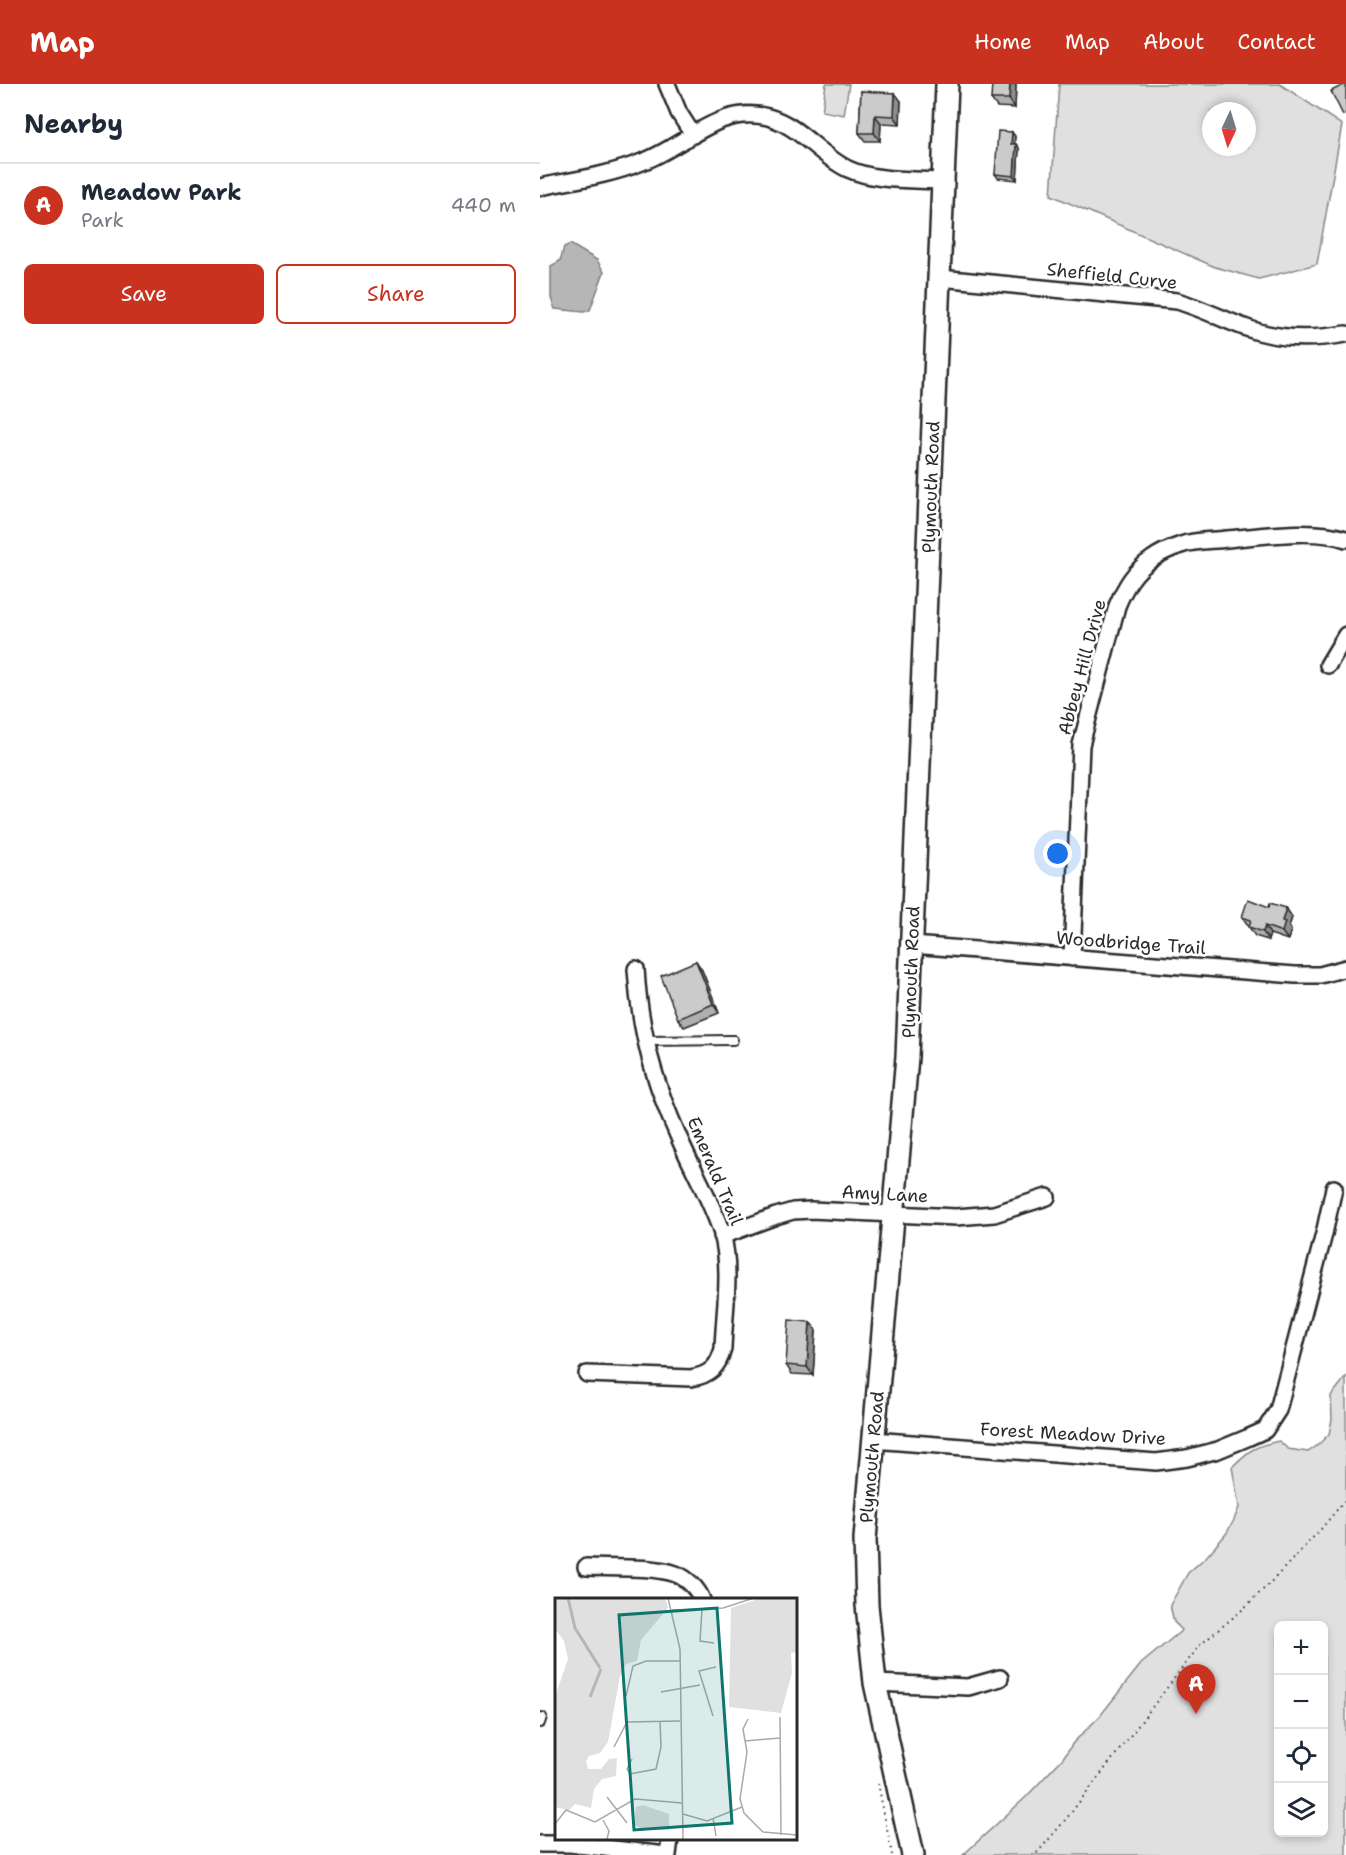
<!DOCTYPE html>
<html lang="en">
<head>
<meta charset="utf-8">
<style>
  body { margin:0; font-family:"Shantell Sans",sans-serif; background:#f6f6f7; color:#1f2937 }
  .controls { position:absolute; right:18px; bottom:18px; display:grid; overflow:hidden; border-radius:9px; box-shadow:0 3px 9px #0003 }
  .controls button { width:54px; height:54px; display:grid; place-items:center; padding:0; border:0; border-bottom:2px solid #e0e1e3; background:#fff; color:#1f2937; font:30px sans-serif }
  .compass { position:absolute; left:662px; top:18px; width:54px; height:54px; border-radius:50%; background:#fff; box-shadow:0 3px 9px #0003; rotate:184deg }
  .you { position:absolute; left:518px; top:770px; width:21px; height:21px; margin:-15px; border:4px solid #fff; border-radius:50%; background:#1a73e8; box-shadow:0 0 0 9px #1a73e833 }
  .badge { display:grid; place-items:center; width:39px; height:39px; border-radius:50%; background:#c8321e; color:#fff; font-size:20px; font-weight:700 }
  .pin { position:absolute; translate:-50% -50px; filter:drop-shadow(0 2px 3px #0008) }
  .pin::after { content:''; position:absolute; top:32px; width:21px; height:18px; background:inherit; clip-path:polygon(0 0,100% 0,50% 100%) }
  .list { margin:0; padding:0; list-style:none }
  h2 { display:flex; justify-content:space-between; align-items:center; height:78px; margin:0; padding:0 24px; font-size:26px }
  h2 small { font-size:20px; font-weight:400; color:#747a83 }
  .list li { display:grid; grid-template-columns:39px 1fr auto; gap:18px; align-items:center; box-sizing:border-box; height:84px; padding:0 24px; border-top:2px solid #e0e1e3 }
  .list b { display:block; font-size:22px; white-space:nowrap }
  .list p { margin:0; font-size:20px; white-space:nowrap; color:#747a83 }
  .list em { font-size:20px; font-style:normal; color:#747a83 }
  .actions { display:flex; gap:12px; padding:18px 24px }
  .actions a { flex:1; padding:14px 0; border:2px solid #c8321e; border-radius:9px; text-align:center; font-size:21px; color:#c8321e }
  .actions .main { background:#c8321e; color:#fff }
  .icon { flex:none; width:33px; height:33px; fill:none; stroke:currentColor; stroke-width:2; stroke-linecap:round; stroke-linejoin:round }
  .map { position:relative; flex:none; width:806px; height:1771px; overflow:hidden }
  header { display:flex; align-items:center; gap:36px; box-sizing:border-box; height:84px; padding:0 30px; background:#c8321e; color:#fff }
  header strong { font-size:28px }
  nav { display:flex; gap:33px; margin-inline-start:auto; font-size:21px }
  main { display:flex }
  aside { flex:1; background:#fff }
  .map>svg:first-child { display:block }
</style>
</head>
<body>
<header>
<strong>Map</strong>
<nav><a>Home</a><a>Map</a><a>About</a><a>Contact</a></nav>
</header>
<main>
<aside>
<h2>Nearby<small></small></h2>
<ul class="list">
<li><span class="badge">A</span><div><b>Meadow Park</b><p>Park</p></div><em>440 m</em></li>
</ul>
<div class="actions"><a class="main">Save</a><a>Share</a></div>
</aside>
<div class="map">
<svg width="806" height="1771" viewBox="0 0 806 1771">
  <rect width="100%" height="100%" fill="#fff"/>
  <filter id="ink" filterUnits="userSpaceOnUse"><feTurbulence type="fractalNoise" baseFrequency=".0167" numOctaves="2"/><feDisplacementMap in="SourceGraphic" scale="12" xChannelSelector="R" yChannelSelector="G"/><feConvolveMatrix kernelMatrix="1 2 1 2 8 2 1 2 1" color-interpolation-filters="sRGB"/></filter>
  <g filter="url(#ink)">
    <path fill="#e0e0e0" stroke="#868686" stroke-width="1.5" fill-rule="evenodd" d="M286,0H309L304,31L282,27Z
      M519,0H740L802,41L777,180L719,195L675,183L511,111ZM671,27H707V63H671Z
      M806,1293V1771H423L486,1713L523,1674L533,1659L560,1632L601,1580L642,1546L634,1538L630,1521L648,1489L667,1472L686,1450L694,1436L699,1423L692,1383C709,1366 715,1362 739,1357L748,1365L768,1368L778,1361L789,1350L792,1335L791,1312ZM738,1542H784V1748H738Z"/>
    <path fill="#b6b6b6" stroke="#7e7e7e" stroke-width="1.5" d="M30,160L57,176L64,188L50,226L44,228L15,225L11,214V182L20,177L24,163Z"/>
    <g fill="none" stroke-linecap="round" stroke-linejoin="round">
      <g stroke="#2b2b2b" stroke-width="12">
        <path id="service" d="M106,957L193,956
          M0,1639L2,1633"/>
      </g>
      <g stroke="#2b2b2b" stroke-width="20">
        <path id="minor" d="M127,0L139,29L153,51
          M0,103C34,96 70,91 102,78C144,63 179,20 228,33C259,41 280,72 308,85C337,98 373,95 403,97
          M400,194L637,217C665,225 691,240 719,248C748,256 777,255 806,250
          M788,581L806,551
          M372,861L755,891H780L806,884
          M532,874L541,661L577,522C585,503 594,487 612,475C620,469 632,464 641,461C655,456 672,457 687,455C721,452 774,444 806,455
          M182,1152L236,1132L253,1127L271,1126L416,1133L454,1130L507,1113
          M47,1290L151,1294C170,1291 178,1283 183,1265C184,1230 192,1184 182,1150C171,1115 151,1083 137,1049C114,998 99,942 96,885
          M333,1356L616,1378L647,1374L678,1366L707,1354L725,1346L738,1326L784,1150L794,1104
          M46,1483C70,1484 115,1482 136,1490C147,1494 158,1505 162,1516
          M335,1599L428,1603L460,1594
          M0,1760H30L126,1771
          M128,1771L130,1754"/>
      </g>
      <g stroke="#2b2b2b" stroke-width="26">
        <path id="secondary" d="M373,1771L335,1599L327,1521L325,1455L367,973L407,0"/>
      </g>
      <path stroke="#2b2b2b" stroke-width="2" stroke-dasharray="1.5 4.5" stroke-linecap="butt" d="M338,1699L352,1771
        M491,1771L498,1768L527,1734L660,1561L701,1527L731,1498L781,1445L806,1415"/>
      <use href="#service" stroke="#fff" stroke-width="8"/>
      <use href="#minor" stroke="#fff" stroke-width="15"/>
      <use href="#secondary" stroke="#fff" stroke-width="21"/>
    </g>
    <path fill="#afafaf" stroke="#2b2b2b" stroke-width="1.5" d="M476,0L475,24L457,23L451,15Z
      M321,7L361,17L360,40L341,39L340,57H325L319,49Z
      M475,52L474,60L479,64L477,96L458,94L455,90Z
      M729,823L746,824L752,833L749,843L751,846L748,856L730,850L728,856L715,852L709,843L710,841H708L702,833Z
      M156,877L162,886L179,929L144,943L138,935Z
      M270,1238L276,1246L273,1291L252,1290L246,1281Z"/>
    <path fill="#8e8e8e" stroke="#2b2b2b" stroke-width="1.5" d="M470,0H476L475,24L469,15Z
      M355,9L361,17L360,40L354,32Z
      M335,31L341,39L340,57L334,49Z
      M472,48L475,52L474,64L471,60Z
      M476,60L479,64L477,96L474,92Z
      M746,824L752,833L749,843L751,846L748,856L742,848V837Z
      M725,842L730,850L728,856L723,848Z
      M156,877L162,886L179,929L173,920Z
      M270,1238L276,1246L273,1291L267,1283Z"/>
    <path fill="#cbcbcb" stroke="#2b2b2b" stroke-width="1.5" d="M452,0H470L469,15H451Z
      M806,0V30L803,31L791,7Z
      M321,7L355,9L354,32L335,31L334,49H319Z
      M458,47L472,48L471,60H476L474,92L455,90Z
      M708,815L729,823L730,819L746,824L742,837L745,838L742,848L725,842L723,848L709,843L711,836L702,833Z
      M156,877L173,920L138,935L121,892Z
      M249,1236L270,1238L267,1283L246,1281Z"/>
  </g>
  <g text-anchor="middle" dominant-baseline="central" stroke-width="5" stroke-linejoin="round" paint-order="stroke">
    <g font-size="18" fill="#2b2b2b" stroke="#fff">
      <text transform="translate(572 192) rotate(6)">Sheffield Curve</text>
      <text transform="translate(391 403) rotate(-88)">Plymouth Road</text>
      <text transform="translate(542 583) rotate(-75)">Abbey Hill Drive</text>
      <text transform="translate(591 859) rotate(4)">Woodbridge Trail</text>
      <text transform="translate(371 888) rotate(-88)">Plymouth Road</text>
      <text transform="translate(175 1087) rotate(67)">Emerald Trail</text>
      <text transform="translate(345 1110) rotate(3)">Amy Lane</text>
      <text transform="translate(533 1350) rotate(3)">Forest Meadow Drive</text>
      <text transform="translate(332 1373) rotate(-85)">Plymouth Road</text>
    </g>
  </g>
  <g transform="translate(15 1514)">
    <rect width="242" height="242" fill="#fff"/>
    <path d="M0,0H110L113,10L86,42L82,63L71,66L65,78L53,144L45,155L34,158L31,163L33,171H46L54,161L62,160L61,178L47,181L39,191L36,210L20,206L14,212L0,209L1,96L13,61L9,43L0,31ZM206,0H241V54L236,55L237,75L226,115L174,109L176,10ZM88,207L114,216V232L88,231L79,227L81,209Z" fill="#e0e0e0"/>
    <path fill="none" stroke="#b6b6b6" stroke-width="3" d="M13,0L20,30L45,70M35,99L46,71"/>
    <path fill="none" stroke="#aaa" stroke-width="1.5" d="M113,0L125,51L128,241M147,11L145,43L159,45M117,12L168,10L199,0M106,94L145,87M71,98L78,68L91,63H125M158,118L144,73L161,69M225,119L226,237M193,121L188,131L192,154L185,201L189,215L208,234L242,237M190,143L225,140M59,149L72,124L125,123M77,161L72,171L75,176L101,171L106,149L105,123M52,199L72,225M128,216L152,223L187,209M158,220L161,238M48,222L54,233L52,241M0,226L11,212L40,224L80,201L127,205"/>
    <path fill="#0f766e" fill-opacity="0.15" stroke="#0f766e" stroke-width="3" d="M162,10L177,225L79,232L64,17Z"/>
    <rect width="242" height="242" fill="none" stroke="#2b2b2b" stroke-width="3"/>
  </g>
</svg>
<div class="controls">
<button>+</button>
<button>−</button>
<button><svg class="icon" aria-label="locate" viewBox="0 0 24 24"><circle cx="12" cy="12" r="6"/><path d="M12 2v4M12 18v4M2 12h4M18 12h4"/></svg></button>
<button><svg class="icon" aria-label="layers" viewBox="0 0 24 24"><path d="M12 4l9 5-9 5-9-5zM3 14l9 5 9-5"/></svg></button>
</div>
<svg class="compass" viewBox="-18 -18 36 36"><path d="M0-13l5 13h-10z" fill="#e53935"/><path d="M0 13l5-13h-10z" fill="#747a83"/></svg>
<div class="you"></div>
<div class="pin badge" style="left:656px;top:1630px">A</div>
</div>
</main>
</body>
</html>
